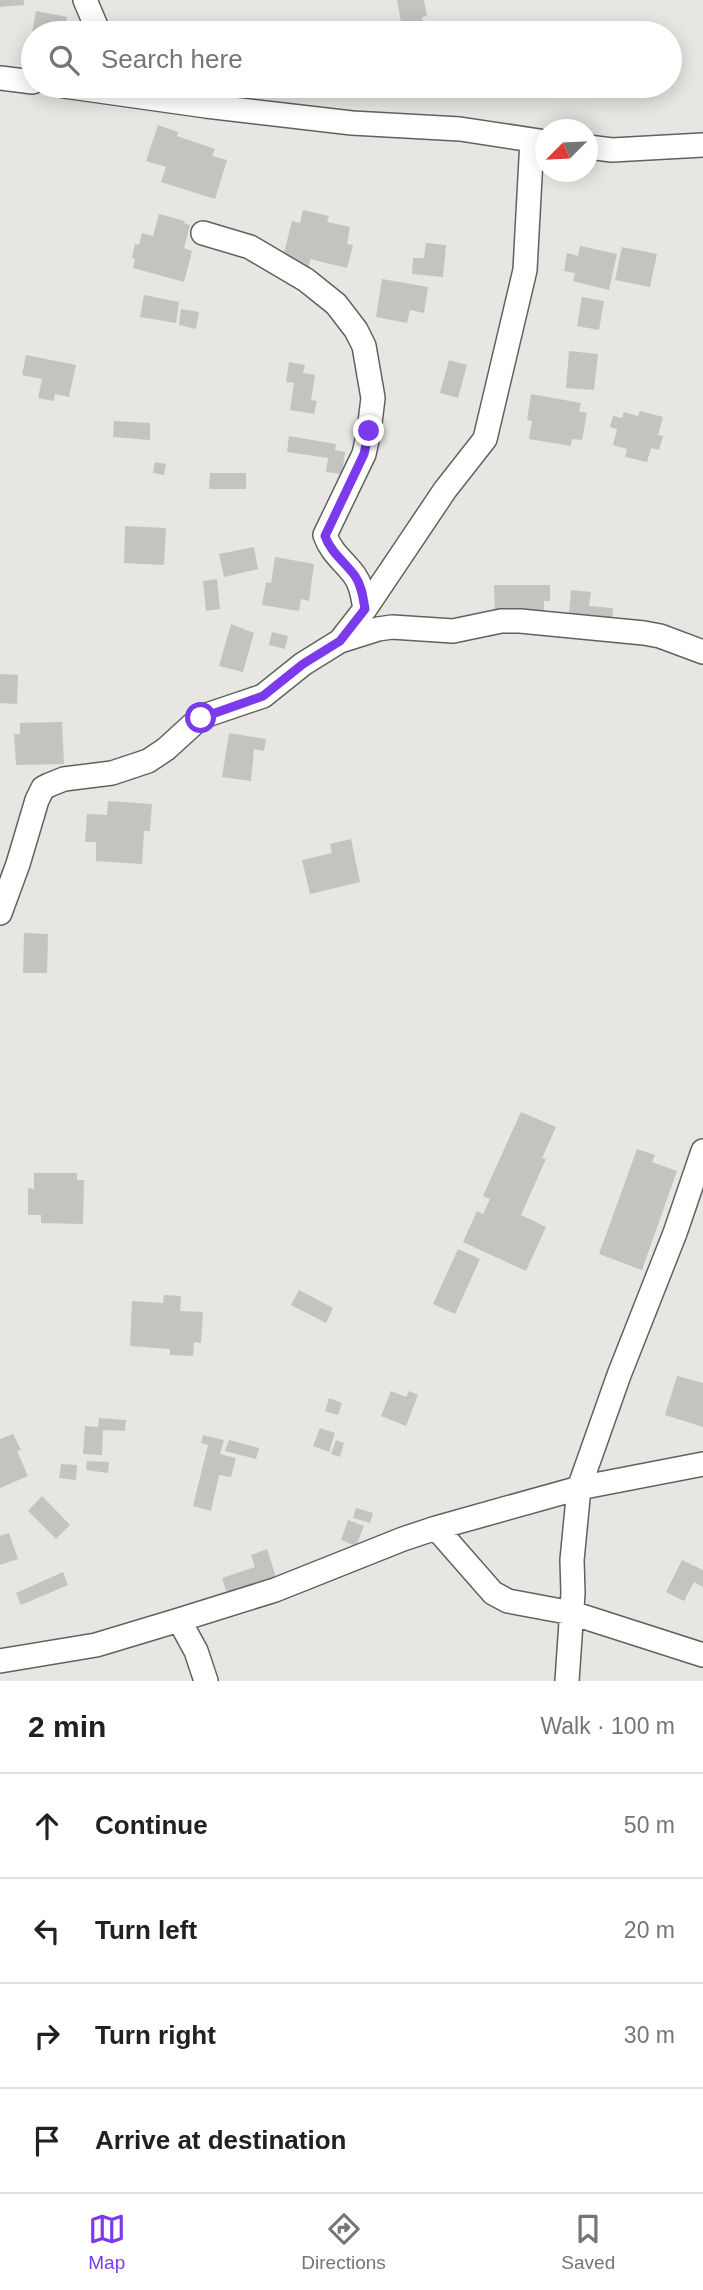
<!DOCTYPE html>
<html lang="en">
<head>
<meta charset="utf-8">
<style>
  body { margin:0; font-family:Arial,sans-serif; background:#f2f2f2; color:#202124 }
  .compass { position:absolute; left:535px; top:119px; width:63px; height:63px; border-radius:50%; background:#fff; box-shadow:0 4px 18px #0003; rotate:246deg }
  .stop { position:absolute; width:21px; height:21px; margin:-16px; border:5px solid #7c3aed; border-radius:50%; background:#fff }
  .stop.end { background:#7c3aed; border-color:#fff; box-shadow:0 2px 7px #0008 }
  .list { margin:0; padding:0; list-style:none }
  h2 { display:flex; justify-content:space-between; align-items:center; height:91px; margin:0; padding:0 28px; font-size:30px }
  h2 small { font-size:23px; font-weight:400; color:#757577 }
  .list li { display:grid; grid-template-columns:46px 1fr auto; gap:21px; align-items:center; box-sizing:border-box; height:105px; padding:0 28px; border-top:2px solid #e0e0e0 }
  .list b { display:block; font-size:26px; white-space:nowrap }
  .list em { font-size:23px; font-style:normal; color:#757577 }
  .icon { flex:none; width:38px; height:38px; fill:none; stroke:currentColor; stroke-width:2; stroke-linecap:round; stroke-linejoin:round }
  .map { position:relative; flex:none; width:703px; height:1681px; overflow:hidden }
  .search { position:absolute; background:#fff; box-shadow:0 4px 18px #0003; left:21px; right:21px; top:21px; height:77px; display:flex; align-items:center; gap:18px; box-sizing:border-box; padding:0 24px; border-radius:38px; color:#757577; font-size:26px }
  .sheet { height:511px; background:#fff }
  nav { display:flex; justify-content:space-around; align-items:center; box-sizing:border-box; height:98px; border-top:2px solid #e0e0e0; background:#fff; font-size:19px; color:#757577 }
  nav a { display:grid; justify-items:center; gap:4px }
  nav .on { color:#7c3aed }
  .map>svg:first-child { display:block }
</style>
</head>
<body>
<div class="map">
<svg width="703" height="1681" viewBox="0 0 703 1681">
  <rect width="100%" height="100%" fill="#e7e6e3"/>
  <path fill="#c4c3c0" d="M0,0H24V5L0,7Z
    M397,0H424L427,16L422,17L424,29L410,31V26L402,28Z
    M36,11L67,17L66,22L79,24L77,33H32Z
    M158,125L178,132L177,136L215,149L212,156L227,160L215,199L161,182L166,167L146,161Z
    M303,210L329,216L327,222L350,227L347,244L353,245L347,268L310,259L309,267L282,261L292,221L300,223Z
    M159,214L185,221L184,223L190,225L184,248L192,251L184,282L133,268L135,259L132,258L135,244L139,245L142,233L153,236Z
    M426,243L446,245L443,277L412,274L413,258H424Z
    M580,246L617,254L609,290L573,281L575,273L564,271L567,253L578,256Z
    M622,247L657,254L650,287L615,280Z
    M382,279L428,287L424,313L410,310L407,323L376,317Z
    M144,295L179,302L176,323L140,317Z
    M582,297L604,301L599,330L577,326Z
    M181,309L199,312L196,329L179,325Z
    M569,351L598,354L594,390L566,388Z
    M26,355L76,365L69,397L55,394L54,401L38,398L42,379L22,375Z
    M449,360L467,365L458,398L440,393Z
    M289,362L305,365L303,373L315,375L311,400L317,401L314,414L290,410L294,383L286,382Z
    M531,394L581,403L579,411L587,413L582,440L572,439L571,446L529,439L532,421L527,420Z
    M640,411L663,417L658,435L663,436L659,450L651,448L647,462L625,457L627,449L613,445L617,429L610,427L613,416L622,418L624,412L638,416Z
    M114,421L150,423V440L113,437Z
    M289,436L336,444L335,450L345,452L342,474L326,472L328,458L287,452Z
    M155,462L166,464L164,475L153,473Z
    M210,473H246V489H209Z
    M125,526L166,528L164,565L124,563Z
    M254,547L258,569L224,577L219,554Z
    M275,557L314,564L309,601L301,599L299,611L262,605L266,582L271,583Z
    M217,579L220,609L206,611L203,581Z
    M494,585H550V601H544V612L495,613Z
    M571,590L591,592L589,606L613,608L612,627L568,623Z
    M231,624L254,633L243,672L219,666Z
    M272,632L288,636L285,649L269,645Z
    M0,674L18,675L17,704L0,703Z
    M62,722L64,764L16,765L14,734H20V723Z
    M229,733L266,739L264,751L254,749L251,781L222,777Z
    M108,801L152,804L150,831H144L142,864L96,861V842H85L87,814L107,815Z
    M351,839L360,882L310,894L302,860L332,853L330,844Z
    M24,933L48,934L47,973H23Z
    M521,1112L556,1127L542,1158L546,1159L521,1215L546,1227L526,1271L463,1242L477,1211L483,1214L490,1199L483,1196Z
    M637,1149L655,1155L652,1162L677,1171L642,1270L599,1254Z
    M34,1173H77V1180H84L83,1224L41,1223V1215H28V1188L34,1189Z
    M458,1249L480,1259L455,1314L433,1304Z
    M299,1290L333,1308L326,1323L291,1305Z
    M164,1295L181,1296L180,1311L203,1312L201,1343L194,1342L193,1356L170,1355V1349L130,1346L132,1301L163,1303Z
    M677,1376L703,1383V1427L665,1415Z
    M391,1391L406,1397L409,1391L418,1395L406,1426L381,1416Z
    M329,1398L342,1403L338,1415L325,1411Z
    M99,1418L126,1420L125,1431L103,1430L102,1455L83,1454L85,1426L98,1427Z
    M320,1428L335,1433L329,1452L313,1446Z
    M13,1434L21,1450L17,1451L28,1476L0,1488V1439Z
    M203,1435L224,1440L220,1454L236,1458L231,1477L219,1475L211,1511L193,1506L208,1445L201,1443Z
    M229,1440L259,1448L256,1459L225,1451Z
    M336,1440L344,1443L340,1457L331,1454Z
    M87,1461L109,1462L108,1473L86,1470Z
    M61,1464L77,1465L76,1480L59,1478Z
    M42,1496L70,1525L56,1539L28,1511Z
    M356,1508L373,1513L370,1523L353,1518Z
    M348,1520L364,1526L356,1546L341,1540Z
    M9,1533L18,1559L0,1565V1536Z
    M267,1549L276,1577L227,1594L222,1578L255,1567L251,1555Z
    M682,1560L703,1570V1587L694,1582L684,1601L666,1592Z
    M63,1572L68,1585L21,1605L16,1593Z"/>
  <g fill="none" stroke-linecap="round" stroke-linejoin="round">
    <g stroke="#61615e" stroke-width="26">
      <path id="minor" d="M85,0L99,33
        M0,78L33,82
        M64,86L206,106L352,123L460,129L546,142
        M588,147L612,150L703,145
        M203,233L250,247L306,280L336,304L356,330L364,346L373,398L369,431L364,454L325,535C331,553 345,562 355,576C362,586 363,598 365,609
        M340,641L365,609L445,490L485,439L525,270L532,140
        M0,913L18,864L37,800L43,788L49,785L64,779L112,773L148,761L166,749L201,717L263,696L303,664L340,641L378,629L392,627L453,631L501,621H520L644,633L660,636L703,652
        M436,1528L493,1593L508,1601L572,1613L703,1655
        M179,1620L196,1651L206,1681
        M0,1661L96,1645L179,1620L275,1590L403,1539L436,1528L579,1488L703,1464
        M567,1681L573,1593L572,1560L579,1488L619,1375L675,1233L703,1151"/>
    </g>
    <use href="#minor" stroke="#fff" stroke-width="23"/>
  </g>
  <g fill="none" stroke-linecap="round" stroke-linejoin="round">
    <path stroke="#7c3aed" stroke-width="9" d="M201,718L263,696L303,664L340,641L365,609C363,598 362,586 355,576C345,562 331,553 325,536L364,454L369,431"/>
  </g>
</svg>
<svg class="compass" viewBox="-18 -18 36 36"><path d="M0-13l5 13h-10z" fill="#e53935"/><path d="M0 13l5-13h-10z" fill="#757577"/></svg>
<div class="stop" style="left:201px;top:718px"></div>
<div class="stop end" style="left:369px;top:431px"></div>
<div class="search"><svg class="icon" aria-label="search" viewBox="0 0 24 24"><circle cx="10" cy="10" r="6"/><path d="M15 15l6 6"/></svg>Search here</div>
</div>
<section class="sheet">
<h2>2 min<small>Walk · 100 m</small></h2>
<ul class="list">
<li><svg class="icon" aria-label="ahead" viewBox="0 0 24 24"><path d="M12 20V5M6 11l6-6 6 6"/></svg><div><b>Continue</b></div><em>50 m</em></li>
<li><svg class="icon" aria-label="left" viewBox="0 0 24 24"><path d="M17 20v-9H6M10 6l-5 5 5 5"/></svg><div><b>Turn left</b></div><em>20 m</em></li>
<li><svg class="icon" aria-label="right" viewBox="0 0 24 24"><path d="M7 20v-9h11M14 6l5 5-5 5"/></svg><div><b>Turn right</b></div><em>30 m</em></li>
<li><svg class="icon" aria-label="arrive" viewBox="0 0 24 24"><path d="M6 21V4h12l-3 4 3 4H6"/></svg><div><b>Arrive at destination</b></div></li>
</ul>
</section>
<nav>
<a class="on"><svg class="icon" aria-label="map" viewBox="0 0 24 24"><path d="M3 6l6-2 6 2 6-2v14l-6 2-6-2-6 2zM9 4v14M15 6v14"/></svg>Map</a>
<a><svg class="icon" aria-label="directions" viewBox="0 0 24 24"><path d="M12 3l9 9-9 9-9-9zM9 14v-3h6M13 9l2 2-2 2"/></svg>Directions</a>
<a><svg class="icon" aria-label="saved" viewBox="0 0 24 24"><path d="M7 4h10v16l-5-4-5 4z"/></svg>Saved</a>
</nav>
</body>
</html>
